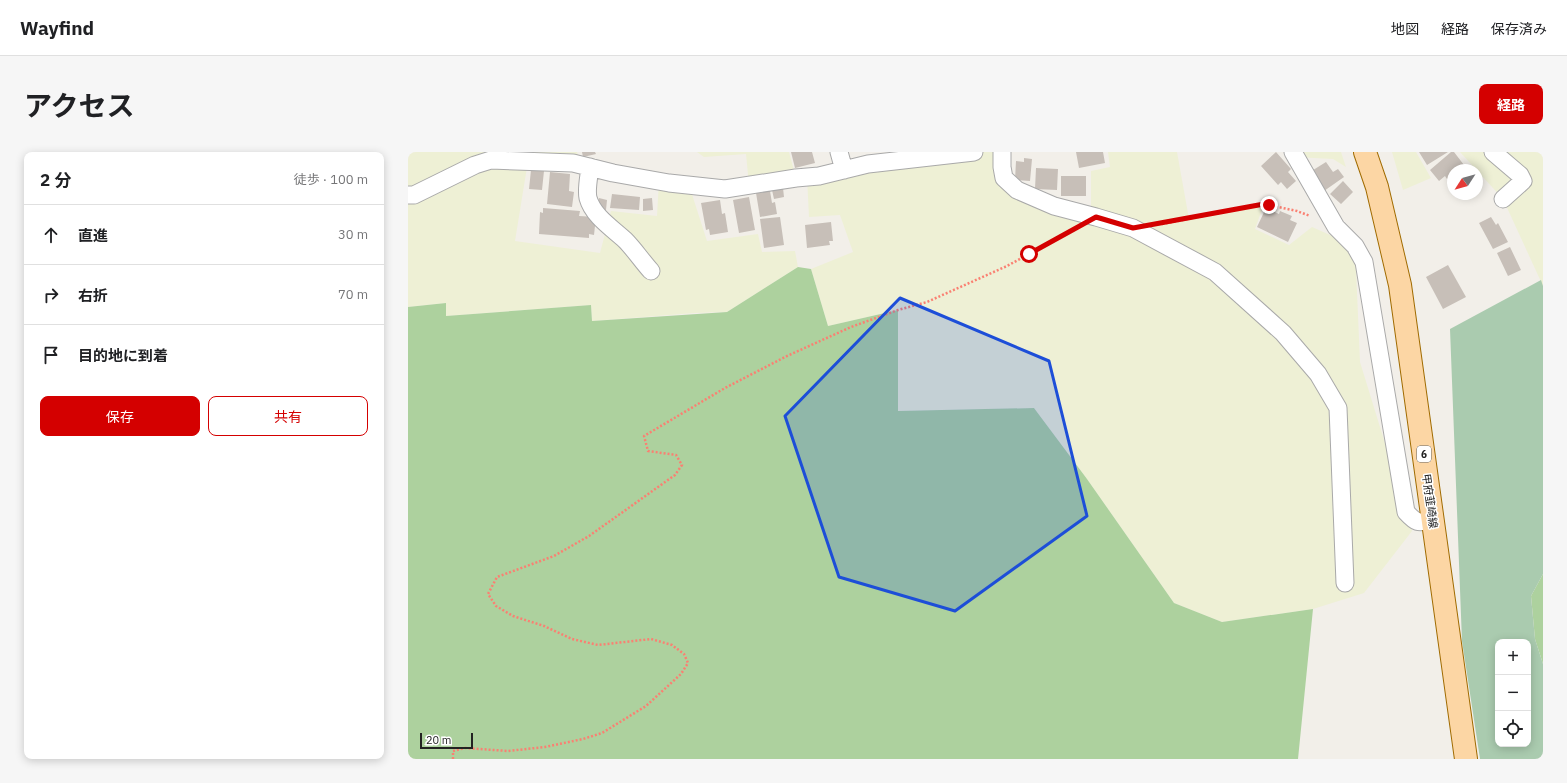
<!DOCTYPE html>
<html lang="ja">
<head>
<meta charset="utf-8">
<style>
  body { margin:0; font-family:"IBM Plex Sans","Noto Sans JP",sans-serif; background:#f6f6f6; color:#202124 }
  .controls { position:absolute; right:12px; bottom:12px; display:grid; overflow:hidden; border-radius:8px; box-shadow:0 2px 10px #0003 }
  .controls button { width:36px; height:36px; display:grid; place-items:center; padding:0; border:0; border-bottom:1px solid #e0e0e0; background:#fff; color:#202124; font:20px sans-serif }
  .compass { position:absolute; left:1039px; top:12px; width:36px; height:36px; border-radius:50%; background:#fff; box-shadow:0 2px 10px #0003; rotate:234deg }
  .scale { position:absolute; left:12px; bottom:10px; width:53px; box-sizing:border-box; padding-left:4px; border:2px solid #222; border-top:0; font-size:11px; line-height:14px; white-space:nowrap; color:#222; -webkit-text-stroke:3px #fff; paint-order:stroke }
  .stop { position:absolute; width:12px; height:12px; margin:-9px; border:3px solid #d40000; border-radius:50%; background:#fff }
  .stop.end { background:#d40000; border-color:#fff; box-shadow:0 1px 4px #0008 }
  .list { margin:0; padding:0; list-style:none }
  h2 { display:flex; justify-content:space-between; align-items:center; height:52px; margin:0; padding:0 16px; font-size:17px }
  h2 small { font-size:13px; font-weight:400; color:#757577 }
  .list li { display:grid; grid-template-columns:26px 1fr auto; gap:12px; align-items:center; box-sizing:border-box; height:60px; padding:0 16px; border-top:1px solid #e0e0e0 }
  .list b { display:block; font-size:15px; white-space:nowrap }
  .list em { font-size:13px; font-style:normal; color:#757577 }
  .actions { display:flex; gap:8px; padding:12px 16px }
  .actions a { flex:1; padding:9px 0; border:1px solid #d40000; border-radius:8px; text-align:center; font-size:14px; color:#d40000 }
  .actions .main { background:#d40000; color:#fff }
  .icon { flex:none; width:22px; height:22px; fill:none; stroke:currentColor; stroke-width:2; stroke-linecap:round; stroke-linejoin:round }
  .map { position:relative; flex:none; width:1135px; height:607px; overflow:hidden; border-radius:8px }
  header { display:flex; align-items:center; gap:24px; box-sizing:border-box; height:56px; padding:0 20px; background:#fff; border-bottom:1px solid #e0e0e0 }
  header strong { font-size:19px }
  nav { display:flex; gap:22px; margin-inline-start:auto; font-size:14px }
  .intro { display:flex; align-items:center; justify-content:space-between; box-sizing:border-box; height:96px; padding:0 24px }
  h1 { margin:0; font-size:28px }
  .button { padding:10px 18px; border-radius:8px; background:#d40000; color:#fff; font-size:14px; font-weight:700 }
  main { display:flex; gap:24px; padding:0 24px }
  aside { flex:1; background:#fff; border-radius:8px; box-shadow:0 2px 10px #0003 }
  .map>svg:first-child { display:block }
</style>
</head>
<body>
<header>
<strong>Wayfind</strong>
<nav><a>地図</a><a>経路</a><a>保存済み</a></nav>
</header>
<div class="intro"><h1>アクセス</h1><a class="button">経路</a></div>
<main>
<aside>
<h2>2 分<small>徒歩 · 100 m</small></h2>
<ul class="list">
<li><svg class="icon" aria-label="ahead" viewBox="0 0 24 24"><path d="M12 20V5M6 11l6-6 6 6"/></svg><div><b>直進</b></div><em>30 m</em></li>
<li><svg class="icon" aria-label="right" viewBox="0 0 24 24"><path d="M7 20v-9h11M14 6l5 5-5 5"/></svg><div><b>右折</b></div><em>70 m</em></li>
<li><svg class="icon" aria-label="arrive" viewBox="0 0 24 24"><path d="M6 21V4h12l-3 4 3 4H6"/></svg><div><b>目的地に到着</b></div></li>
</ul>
<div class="actions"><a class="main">保存</a><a>共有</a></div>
</aside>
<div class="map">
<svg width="1135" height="607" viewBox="0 0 1135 607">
  <rect width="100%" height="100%" fill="#f2efe9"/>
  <path fill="#eef0d5" d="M0,0H169L173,13L120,9L107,89L192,101L203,59L249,64L251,29L281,33L299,89L350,82L354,100L387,99L390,115L319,160L287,161L184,169L183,153L38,164V151L0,155Z
    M289,0H381L388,26L341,33L338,2L296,5Z
    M566,0H594L596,26L683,63V19L702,15L700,0H769L781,67L856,52L847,77L881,93L904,75L947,94L952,210L1004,379L956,441L905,457L814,470L766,451L679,327L626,256L490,259V158L420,174L403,117L445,100L432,63L401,65L399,25Z
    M885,0H933L938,15L925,7L887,5Z
    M984,0H1008L1023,26L995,38Z
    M1052,0H1135V134L1095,47Z"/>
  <path fill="#add19e" d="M390,115L403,117L420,174L490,158V259L626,256L679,327L766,451L814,470L905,457L890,607H0V155L38,151V164L183,153L184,169L319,160Z
    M1135,422V512L1127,487L1123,444Z"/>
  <path fill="#aacbaf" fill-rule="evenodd" d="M1133,128L1135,134V422L1123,444L1127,487L1135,512V607H1072L1054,489L1042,177ZM1090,490H1120V592H1090Z"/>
  <path fill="#c7bfb8" d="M174,0H187L188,2L175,5Z
    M383,0H404L407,11L387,16Z
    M668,0H695L697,11L671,16Z
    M868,0L883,17L880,20L888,29L879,37L873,30L870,33L853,14Z
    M1011,0H1040L1019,13Z
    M1043,0H1046L1056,13L1051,18H1045V23L1039,27L1037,24L1031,29L1022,18Z
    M616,6L624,7L622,29L607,28L608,9L616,10Z
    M918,10L925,20L930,17L936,25L916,39L902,20Z
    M628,16L650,17L649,38L627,37Z
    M123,18L136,19L134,38L121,37Z
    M142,20L162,22L161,39L166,40L164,55L139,52Z
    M653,24H678V44H653Z
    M935,29L945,40L933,52L922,42Z
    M375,36L376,45L366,47L364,38Z
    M362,39L364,51L367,50L369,62L352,65L348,41Z
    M204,42L232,45L231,58L202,56Z
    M341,45L347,78L331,81L325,48Z
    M191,46L199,48L198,58L189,56Z
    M244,46L245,58L235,59V47Z
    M312,48L314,62L317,61L320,80L302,83L301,77L298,78L293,51Z
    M135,56L172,59L171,64L188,65L186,83L181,82V86L131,82L132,60L135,61Z
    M858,56L871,62L872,59L884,64L882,68L889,71L880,90L849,75Z
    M372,65L376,93L356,96L352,67Z
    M1083,65L1088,73L1090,71L1100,90L1085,97L1071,71Z
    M423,70L425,89H421L422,93L399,96L397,73Z
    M1102,95L1113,118L1100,124L1089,101Z
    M1040,113L1058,145L1035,157L1018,125Z"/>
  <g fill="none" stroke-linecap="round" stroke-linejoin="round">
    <g stroke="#a9a9a9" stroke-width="19">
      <path id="minor" d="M431,0L436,18
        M594,0V15L596,26L609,38L646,54L688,65L725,76L807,120L875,181L910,222L930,256L937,431
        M885,0L928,75L947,94L956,110L998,360C1009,372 1010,371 1025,368
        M1085,0L1112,23L1115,29L1095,47
        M182,15C181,25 178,37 180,46C185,64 204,76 217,88C226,97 234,109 243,119
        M0,43H6L67,13L83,8L165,11L205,21L261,31L317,37L388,26L411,24L460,12L566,0"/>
    </g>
    <g stroke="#a06b00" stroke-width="24">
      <path id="major" d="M957,0L969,35L992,133L1058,607"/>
    </g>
    <path stroke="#fa8072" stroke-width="2.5" stroke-dasharray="2 2" stroke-linecap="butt" d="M754,72L856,52L889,59L902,64
      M45,607V599L57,596L100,599L137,595L175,587L194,581L238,554L273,522L280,511L276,502L264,493L243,487L190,493L164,487L136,474L105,464L88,454L80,442L89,425L146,404L181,384L267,323L274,313L268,303L240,299L236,284L317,236L379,204L443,175L490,158L519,150L599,114L667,77"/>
    <use href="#minor" stroke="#fff" stroke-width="17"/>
    <use href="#major" stroke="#fcd6a4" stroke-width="22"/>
  </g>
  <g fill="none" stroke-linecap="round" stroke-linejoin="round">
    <path stroke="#d40000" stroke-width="5" d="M621,102L688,65L725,76L856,52L861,53"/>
  </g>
  <path fill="#1d4ed8" fill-opacity="0.2" stroke="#1d4ed8" stroke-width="3" stroke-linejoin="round" d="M492,146L641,209L679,364L547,459L431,425L377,264Z"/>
  <g text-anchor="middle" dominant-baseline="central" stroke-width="3" stroke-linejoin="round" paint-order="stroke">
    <rect fill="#fff" stroke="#646464" stroke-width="1" x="1009" y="294" width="14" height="16" rx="3"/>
    <g font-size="10" font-weight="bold" fill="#222">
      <text x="1016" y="302">6</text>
    </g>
    <g font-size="11" fill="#222" stroke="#fff">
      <text transform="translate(1022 349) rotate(82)">甲府韮崎線</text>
    </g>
  </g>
</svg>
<div class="controls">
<button>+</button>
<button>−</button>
<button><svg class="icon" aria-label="locate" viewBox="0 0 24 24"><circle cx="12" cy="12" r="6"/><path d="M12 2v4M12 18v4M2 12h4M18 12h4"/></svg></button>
</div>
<svg class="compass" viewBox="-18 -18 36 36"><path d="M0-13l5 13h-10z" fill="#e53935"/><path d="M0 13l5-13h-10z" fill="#757577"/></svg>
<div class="scale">20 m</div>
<div class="stop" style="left:621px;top:102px"></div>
<div class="stop end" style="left:861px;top:53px"></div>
</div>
</main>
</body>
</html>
